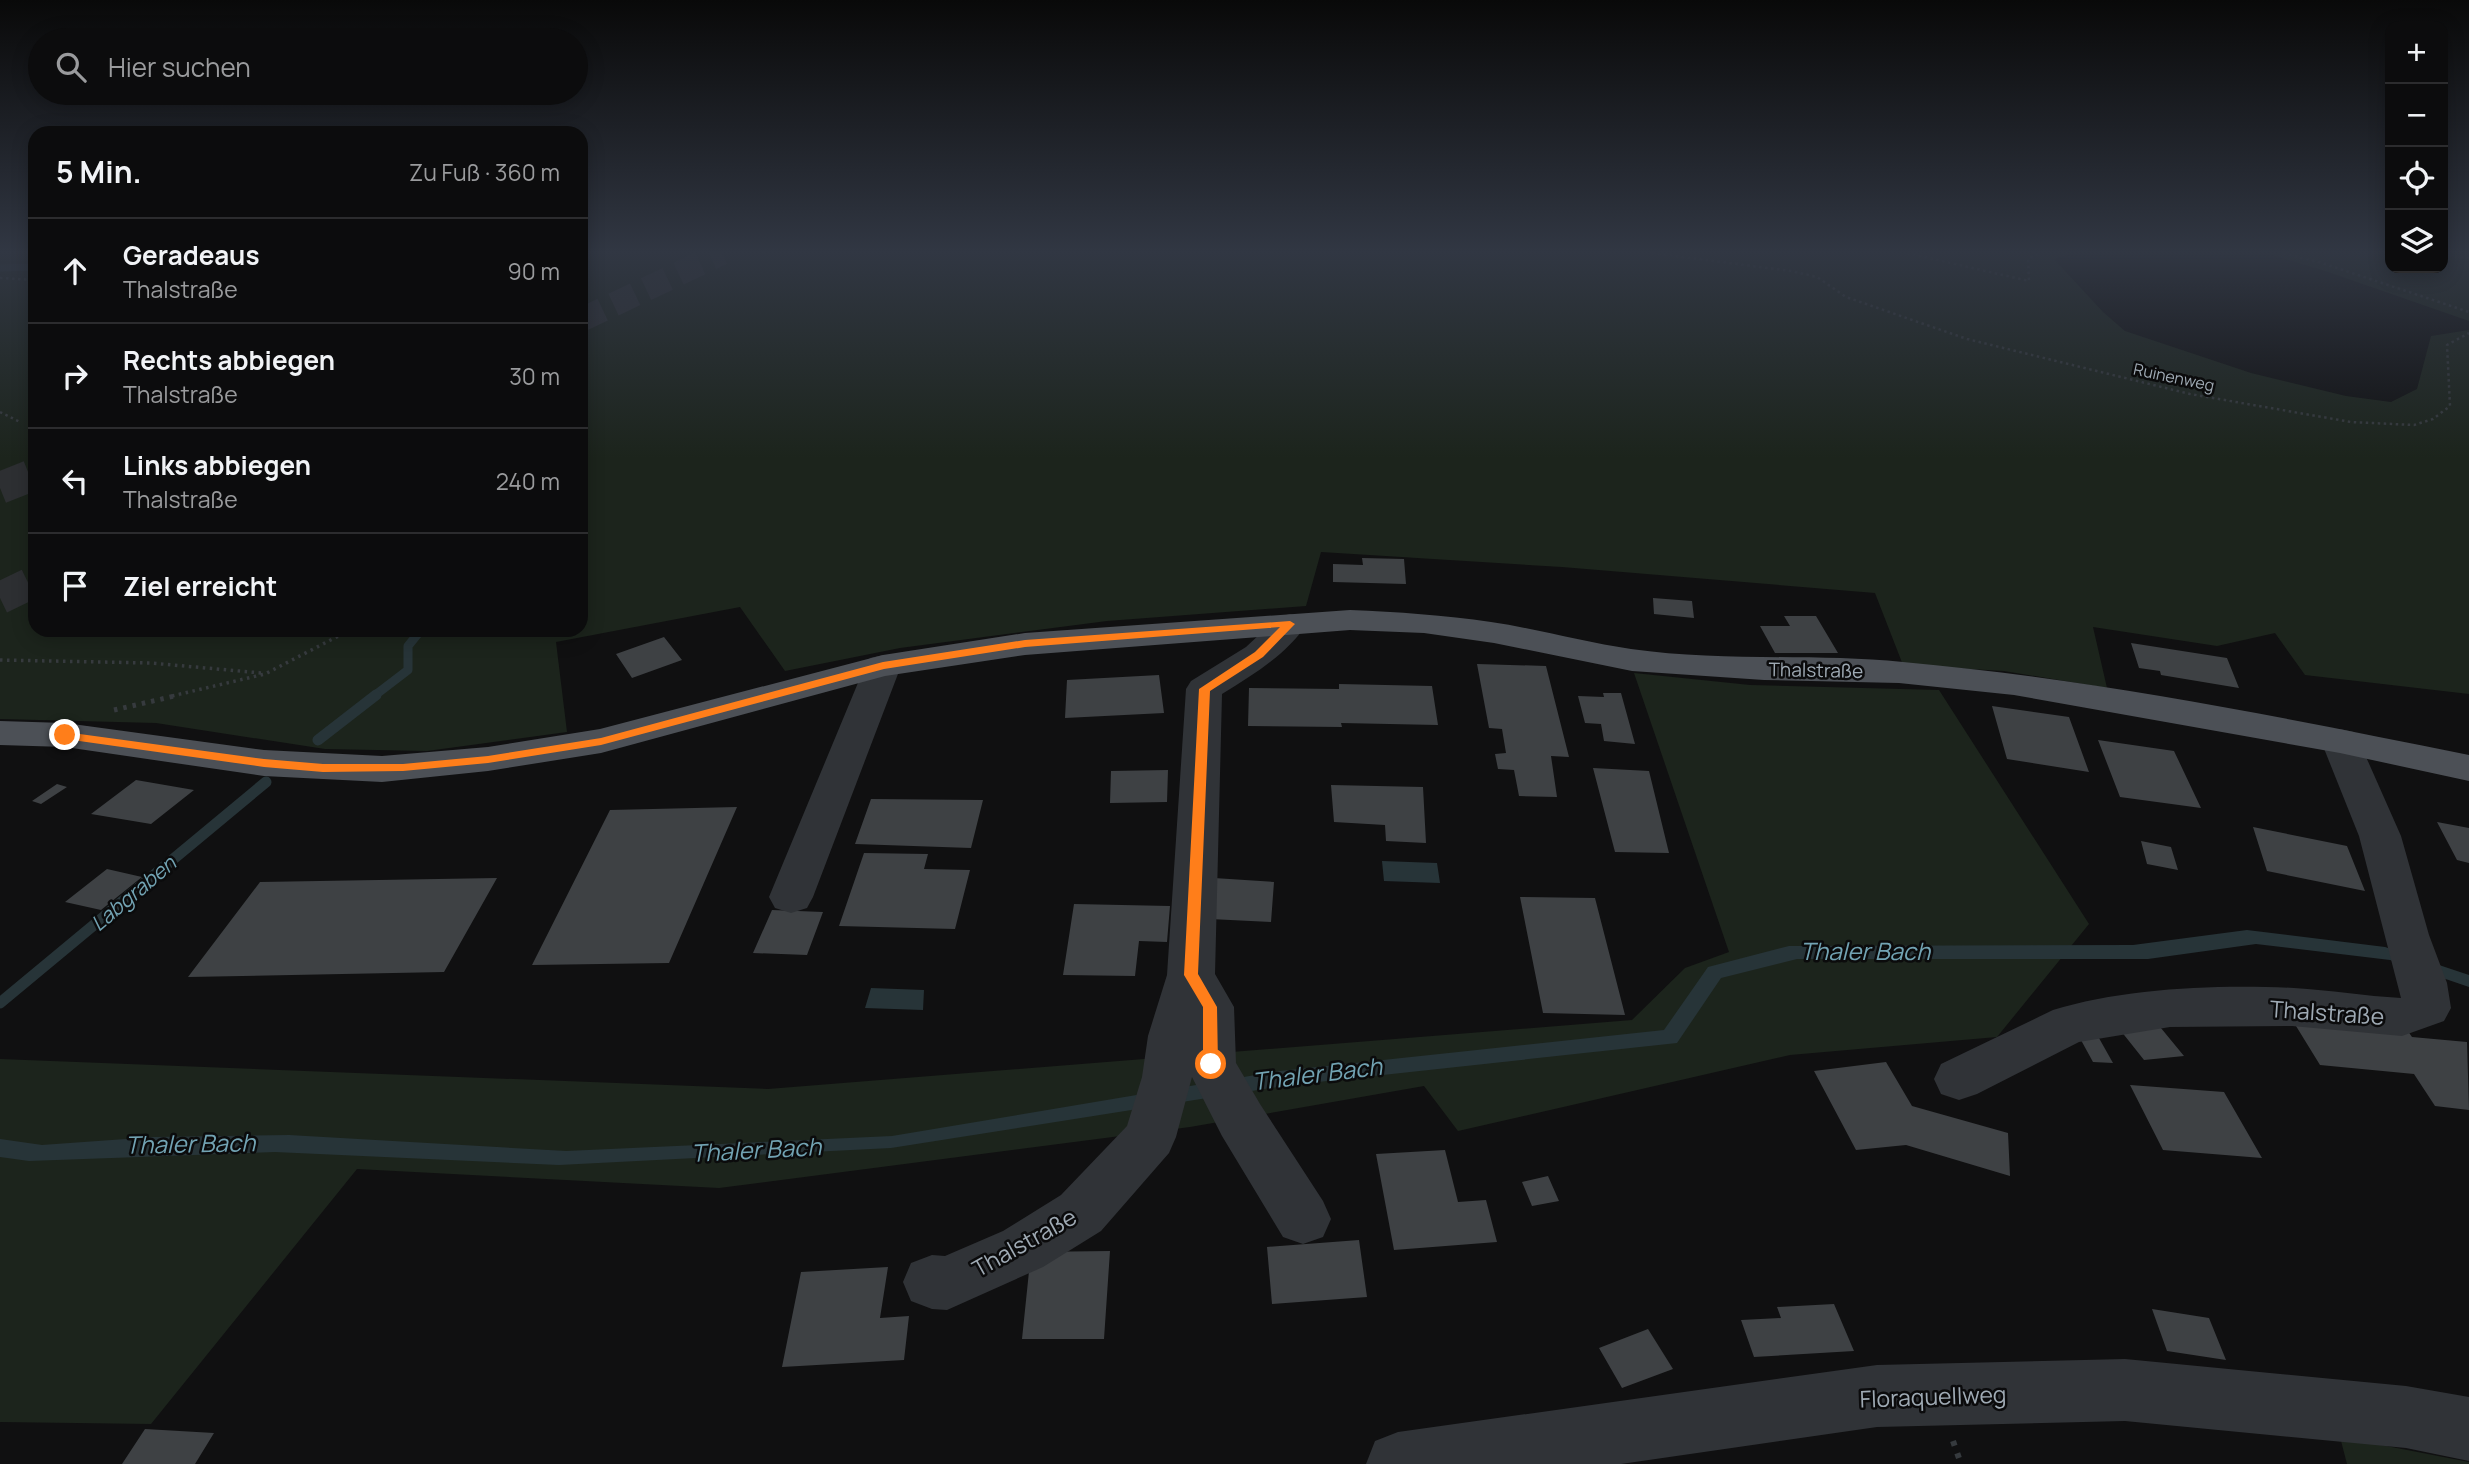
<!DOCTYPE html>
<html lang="de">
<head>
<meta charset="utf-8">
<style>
  body { margin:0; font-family:Manrope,sans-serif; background:#1a1a1b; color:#f1f3f6 }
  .controls { position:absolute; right:21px; top:21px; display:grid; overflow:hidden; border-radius:14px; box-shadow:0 4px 18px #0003 }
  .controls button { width:63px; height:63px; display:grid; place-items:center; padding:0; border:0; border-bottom:2px solid #2c2c2e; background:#0c0c0d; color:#f1f3f6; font:35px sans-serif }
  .stop { position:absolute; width:21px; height:21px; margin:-16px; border:5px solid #ff7e1a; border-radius:50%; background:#fff }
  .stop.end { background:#ff7e1a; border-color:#fff; box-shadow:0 2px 7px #0008 }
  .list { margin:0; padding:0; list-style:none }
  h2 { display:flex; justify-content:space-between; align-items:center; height:91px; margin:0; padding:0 28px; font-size:30px }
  h2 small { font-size:23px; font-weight:400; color:#9a9b9d }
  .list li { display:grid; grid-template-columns:46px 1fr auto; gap:21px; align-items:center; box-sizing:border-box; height:105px; padding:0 28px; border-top:2px solid #2c2c2e }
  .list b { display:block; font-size:26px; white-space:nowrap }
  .list p { margin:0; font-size:23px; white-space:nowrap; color:#9a9b9d }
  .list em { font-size:23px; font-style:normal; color:#9a9b9d }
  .icon { flex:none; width:38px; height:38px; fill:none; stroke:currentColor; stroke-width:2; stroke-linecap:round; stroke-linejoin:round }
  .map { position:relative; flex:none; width:2469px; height:1464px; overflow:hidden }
  .search { position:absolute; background:#0c0c0d; box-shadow:0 4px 18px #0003; left:28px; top:28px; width:560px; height:77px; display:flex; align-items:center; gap:18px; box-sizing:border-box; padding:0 24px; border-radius:38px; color:#9a9b9d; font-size:26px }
  .panel { position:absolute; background:#0c0c0d; box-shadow:0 4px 18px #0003; left:28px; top:126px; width:560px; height:511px; border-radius:21px }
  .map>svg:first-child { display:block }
</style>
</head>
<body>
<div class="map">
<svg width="2469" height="1464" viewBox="0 0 2469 1464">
  <rect width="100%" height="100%" fill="#101011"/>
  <path fill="#1c241c" d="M0,253H35V630H581V253H2072L2054,259L2103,312L2125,331L2251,373L2346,396L2391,402L2417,389L2431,336L2469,330V694L2305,675L2275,633L2217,646L2093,627L2107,688L2004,671L1903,665L1875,593L1562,567L1321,552L1306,606L1107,621L900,648L785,671L740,607L556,642L567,732L427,751L325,749L156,723L0,719Z
    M2266,253H2390V268H2443V253H2469V321L2328,272Z
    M1634,673L1750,685L1939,690L2089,924L1997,1037L1790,1055L1458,1131L1424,1086L1190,1127L719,1188L357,1169L151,1424L0,1422V1059L768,1089L1632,1020L1685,968L1729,952Z
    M2340,1437L2469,1462V1464H2347Z"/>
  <path fill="#273438" d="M1382,861L1437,863L1440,883L1384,881Z
    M2247,930L2385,947L2469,975V987L2390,960L2256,944L2148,959H1797L1721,978L1677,1043L1290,1085L891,1148L559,1165L275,1152L29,1161L0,1157V1139L42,1145L154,1137L289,1135L566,1151L892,1136L1280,1071L1664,1030L1708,967L1789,946L2133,945Z
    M871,988L924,990L923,1010L865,1008Z"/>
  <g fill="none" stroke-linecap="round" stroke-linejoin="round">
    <path stroke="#273438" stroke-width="7" d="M0,268L35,267"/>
    <path stroke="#273438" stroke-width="9" d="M374,696L408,670V646L421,630"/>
    <path stroke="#273438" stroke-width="11" d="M318,740L376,695
      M0,1003L266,782"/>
  </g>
  <path fill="#3e4144" d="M1362,558L1404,559L1406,584L1333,582V564L1363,565Z
    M1653,598L1692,601L1694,618L1654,614Z
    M1784,616H1816L1838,653H1775L1760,626H1790Z
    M664,637L682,660L632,678L616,654Z
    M2131,643L2227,658L2239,688L2161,675L2160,671L2139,668Z
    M1477,664L1546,666L1569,757L1551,756L1557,797L1519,796L1514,770L1498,769L1495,754L1506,753L1502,729L1489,728Z
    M1159,675L1164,713L1065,718L1067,680Z
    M1339,684L1432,686L1438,725L1341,723L1342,727L1248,726L1249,688L1339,689Z
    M1603,693H1621L1635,744L1604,741L1601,724L1585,723L1578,696L1604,697Z
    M1992,706L2069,717L2089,772L2007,759Z
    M2098,740L2174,751L2201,808L2120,797Z
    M1593,768L1649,771L1669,853L1615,852Z
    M1168,770L1167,802L1110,803L1111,771Z
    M136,780L194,790L151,824L91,814Z
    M57,784L67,787L41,804L32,801Z
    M1331,785L1423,787L1426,843L1386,841L1385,825L1334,822Z
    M871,799L983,800L971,848L855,844Z
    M737,807L669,963L532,965L610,810Z
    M2437,822L2469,828V863L2457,860Z
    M2253,827L2347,846L2365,891L2267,871Z
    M2141,841L2171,847L2178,870L2147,864Z
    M864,853L928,854L924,869L970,870L955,929L839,926Z
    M107,869L142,877L101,910L65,902Z
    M497,878L444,972L188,977L260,882Z
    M1214,878L1274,882L1271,922L1210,919Z
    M1520,897L1595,898L1625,1015L1543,1013Z
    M1074,904L1170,906L1167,942L1139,941L1135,976L1063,975Z
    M772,910L823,912L807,955L753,953Z
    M2288,1013L2403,1024L2412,1037L2467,1042L2469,1110L2435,1106L2414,1074L2320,1065Z
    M2156,1022L2184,1056L2144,1060L2117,1026Z
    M2076,1031H2095L2113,1063L2093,1062Z
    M1886,1062L1912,1106L2008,1133L2010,1176L1906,1145L1856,1150L1814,1071Z
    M2130,1085L2224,1092L2262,1158L2163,1150Z
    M1445,1150L1458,1202L1486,1200L1497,1242L1394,1250L1376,1154Z
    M1548,1176L1559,1201L1532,1206L1522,1182Z
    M1359,1240L1367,1297L1272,1304L1267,1247Z
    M1110,1251L1104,1339H1022L1031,1252Z
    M888,1267L880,1318L909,1316L904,1360L782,1367L801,1272Z
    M1834,1304L1854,1351L1754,1357L1741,1320L1781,1318L1777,1307Z
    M2152,1309L2209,1318L2226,1360L2167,1351Z
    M1648,1329L1673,1369L1622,1388L1599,1348Z
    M145,1429L214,1433L195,1464H122Z"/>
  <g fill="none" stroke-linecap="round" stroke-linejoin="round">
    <path stroke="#2d2f32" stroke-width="24" stroke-dasharray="24 12" stroke-linecap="butt" d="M581,320L722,253"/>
    <path stroke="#2d2f32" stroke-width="32" stroke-dasharray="32 17" stroke-linecap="butt" d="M0,488L35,474
      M0,598L35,581"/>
    <path stroke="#363a3e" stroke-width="2.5" stroke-dasharray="2.5 3.5" stroke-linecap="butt" d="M1652,253L1791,271L1817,277L1846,297L1967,339L2190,394L2351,422L2414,425L2433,419L2450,406L2447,345L2469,333
      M1907,253L2029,281L2028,259L2040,253
      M2283,253L2322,263L2469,312
      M2443,255L2469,258
      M0,278L35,280
      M0,412L20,422"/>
    <path stroke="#363a3e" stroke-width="3.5" stroke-dasharray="2.5 4.5" stroke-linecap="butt" d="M0,660L151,663L261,673
      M172,696L265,674L350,630"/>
    <path stroke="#363a3e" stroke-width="5" stroke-dasharray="3.5 6" stroke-linecap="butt" d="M114,710L179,695"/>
    <path stroke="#363a3e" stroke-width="6" stroke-dasharray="5 8" stroke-linecap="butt" d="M1953,1441L1961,1464"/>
    <path fill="#303337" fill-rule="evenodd" d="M1290,614L1302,617L1307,624C1286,655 1254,674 1222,694L1215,974L1234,1007L1236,1063L1260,1104L1323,1201L1331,1219L1323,1237L1303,1244L1283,1237L1222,1136L1192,1077L1176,1137L1169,1153L1101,1231L1043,1267L947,1310L932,1309L911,1301L903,1282L911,1263L932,1255L945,1256L1003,1231L1061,1195L1127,1126L1142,1077L1148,1036L1167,975L1186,689L1191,681L1246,647L1278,617Z
      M883,655L896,658L901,666L813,897L807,908L791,913L775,908L769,897L865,666L870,658Z
      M2340,729L2354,732L2359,741L2401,836L2429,935L2447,983L2451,1008L2444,1021L2402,1036L2292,1026L2170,1027L2079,1042L1977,1094L1959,1100L1941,1094L1934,1079L1941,1064L2053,1010C2123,988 2220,984 2294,988C2330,990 2365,996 2401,998L2359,836L2321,741L2326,732Z
      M2125,1359L2406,1386L2469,1397V1461L2406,1448L2125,1421L1877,1427L1621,1464H1366L1375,1441L1398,1432L1877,1365Z"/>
    <path fill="#4c5056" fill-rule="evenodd" d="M1350,610C1398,612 1444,615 1491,622C1538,629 1584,642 1631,649C1721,662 1813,653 1903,662C2093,679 2282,717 2469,755V781L2340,753L2014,695L1899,683L1764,680L1632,671L1494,643L1424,633L1350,630L1025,655L885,676L601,753L488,771L382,782L264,776L65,747L0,745V721L65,723L264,750L382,756L488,747L600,729L883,655L1025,633Z"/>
  </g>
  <linearGradient id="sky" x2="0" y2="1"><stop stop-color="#090909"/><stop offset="0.55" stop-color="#313743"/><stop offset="1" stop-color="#313743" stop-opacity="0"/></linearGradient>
  <rect width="2469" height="458" fill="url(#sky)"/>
  <path fill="#ff7e1a" d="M1290,621L1295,624L1293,626L1263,657L1210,691L1198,974L1217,1007L1218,1064L1211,1070L1203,1064V1007L1184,975L1199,689L1255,652L1280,627L1025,647L884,669L601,745L488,763L403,771L323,772L264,767L65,739L59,735L65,732L264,759L323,764H403L488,756L601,738L883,662L1025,640Z"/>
  <g text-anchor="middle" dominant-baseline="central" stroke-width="5" stroke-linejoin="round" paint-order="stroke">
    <g font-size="16" fill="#9faab4" stroke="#0b0b0c">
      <text transform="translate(2174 377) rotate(12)">Ruinenweg</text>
    </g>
    <g font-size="19" fill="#9faab4" stroke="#0b0b0c">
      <text transform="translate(1816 670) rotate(1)">Thalstraße</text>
    </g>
    <g font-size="21" font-style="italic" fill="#72a3b3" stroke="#0b0b0c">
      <text transform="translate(133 893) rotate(-40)">Labgraben</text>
    </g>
    <g font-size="23" fill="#9faab4" stroke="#0b0b0c">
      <text transform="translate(2327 1012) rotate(4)">Thalstraße</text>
      <text transform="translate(1024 1242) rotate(-29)">Thalstraße</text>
      <text transform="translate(1933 1396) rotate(-2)">Floraquellweg</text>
    </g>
    <g font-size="24" font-style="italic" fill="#72a3b3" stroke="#0b0b0c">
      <text x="1865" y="950">Thaler Bach</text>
      <text transform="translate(1317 1073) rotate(-7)">Thaler Bach</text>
      <text transform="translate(190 1143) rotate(-1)">Thaler Bach</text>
      <text transform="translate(756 1149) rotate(-3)">Thaler Bach</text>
    </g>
  </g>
</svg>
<div class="controls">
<button>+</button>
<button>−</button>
<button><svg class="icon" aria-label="locate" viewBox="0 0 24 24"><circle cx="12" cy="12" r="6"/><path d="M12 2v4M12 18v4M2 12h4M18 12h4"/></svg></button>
<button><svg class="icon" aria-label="layers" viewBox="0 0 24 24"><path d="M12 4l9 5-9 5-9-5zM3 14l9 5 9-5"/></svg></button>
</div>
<div class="stop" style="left:1211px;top:1064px"></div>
<div class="stop end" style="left:65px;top:735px"></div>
<div class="search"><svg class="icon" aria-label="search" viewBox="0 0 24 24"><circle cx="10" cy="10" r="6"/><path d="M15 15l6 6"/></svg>Hier suchen</div>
<section class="panel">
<h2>5 Min.<small>Zu Fuß · 360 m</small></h2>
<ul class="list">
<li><svg class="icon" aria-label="ahead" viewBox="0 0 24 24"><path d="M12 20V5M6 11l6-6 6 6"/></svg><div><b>Geradeaus</b><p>Thalstraße</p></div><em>90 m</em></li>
<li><svg class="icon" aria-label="right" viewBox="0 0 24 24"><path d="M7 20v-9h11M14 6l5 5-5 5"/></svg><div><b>Rechts abbiegen</b><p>Thalstraße</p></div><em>30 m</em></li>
<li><svg class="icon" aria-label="left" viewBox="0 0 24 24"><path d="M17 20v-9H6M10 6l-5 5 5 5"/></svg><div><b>Links abbiegen</b><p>Thalstraße</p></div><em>240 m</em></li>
<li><svg class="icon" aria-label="arrive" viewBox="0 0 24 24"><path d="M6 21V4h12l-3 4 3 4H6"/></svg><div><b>Ziel erreicht</b></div></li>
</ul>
</section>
</div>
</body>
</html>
